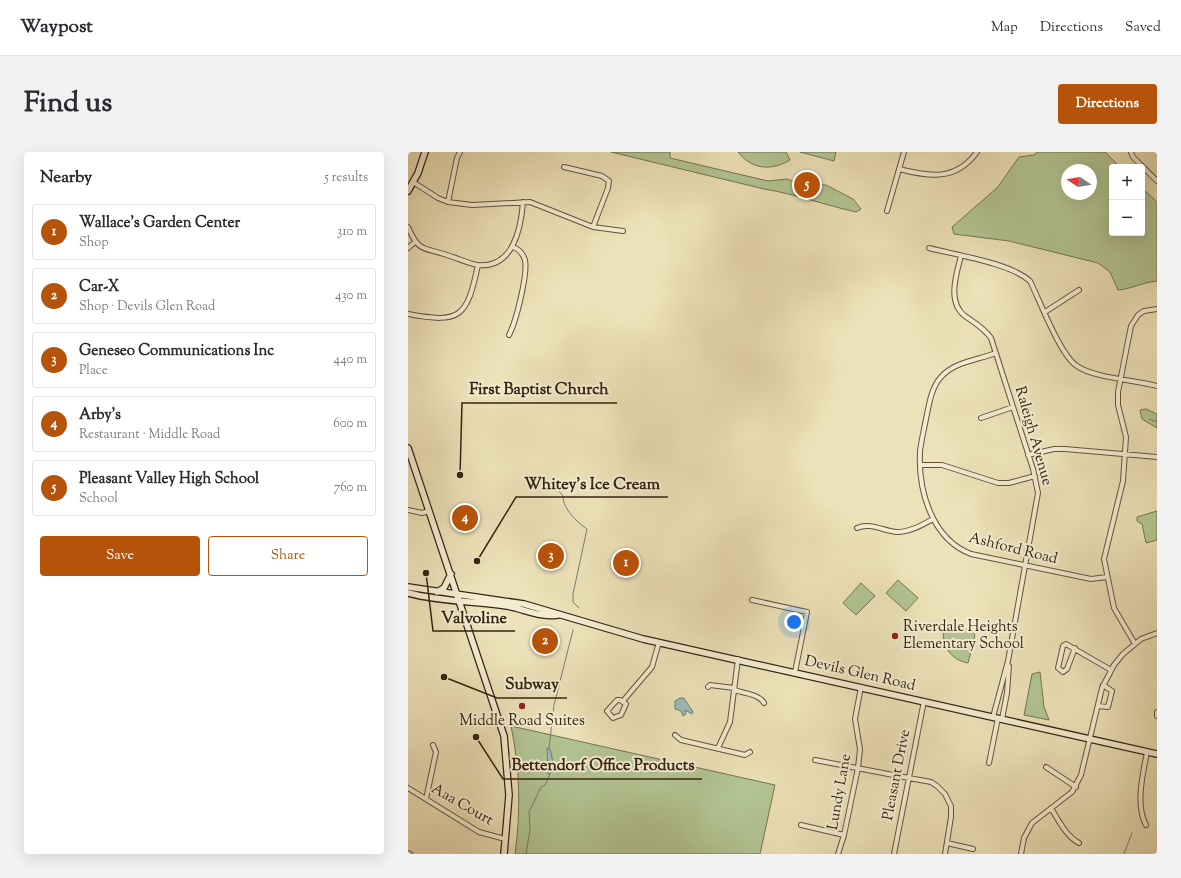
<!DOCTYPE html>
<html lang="en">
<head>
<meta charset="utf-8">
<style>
  body { margin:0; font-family:"Sorts Mill Goudy",serif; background:#f2f2f3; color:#2b2b33 }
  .controls { position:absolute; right:12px; top:12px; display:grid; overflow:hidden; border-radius:4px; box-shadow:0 4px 16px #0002 }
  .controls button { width:36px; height:36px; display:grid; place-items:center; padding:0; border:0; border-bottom:1px solid #e1e1e2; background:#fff; color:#2b2b33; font:20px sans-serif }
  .compass { position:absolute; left:653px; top:12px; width:36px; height:36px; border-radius:50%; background:#fff; box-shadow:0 4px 16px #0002; rotate:282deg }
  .you { position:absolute; left:386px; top:470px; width:14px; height:14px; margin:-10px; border:3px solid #fff; border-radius:50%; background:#1a73e8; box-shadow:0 0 0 6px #1a73e833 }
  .badge { display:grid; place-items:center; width:26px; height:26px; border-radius:50%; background:#b45309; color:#fff; font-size:13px; font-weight:700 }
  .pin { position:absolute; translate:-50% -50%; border:2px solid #fff; box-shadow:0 1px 4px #0006 }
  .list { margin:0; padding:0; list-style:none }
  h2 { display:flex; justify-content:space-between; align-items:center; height:52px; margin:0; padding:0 16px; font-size:17px }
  h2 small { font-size:13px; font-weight:400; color:#7c7c81 }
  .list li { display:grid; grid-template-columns:26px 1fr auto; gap:12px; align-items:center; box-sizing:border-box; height:56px; margin:0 8px 8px; padding:0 8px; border:1px solid #e1e1e2; border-radius:4px }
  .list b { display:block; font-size:15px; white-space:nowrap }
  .list p { margin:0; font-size:13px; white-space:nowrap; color:#7c7c81 }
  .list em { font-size:13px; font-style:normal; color:#7c7c81 }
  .actions { display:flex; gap:8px; padding:12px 16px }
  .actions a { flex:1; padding:9px 0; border:1px solid #b45309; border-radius:4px; text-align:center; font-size:14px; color:#b45309 }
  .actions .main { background:#b45309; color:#fff }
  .map { position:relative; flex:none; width:749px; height:702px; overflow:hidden; border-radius:4px }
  header { display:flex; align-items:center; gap:24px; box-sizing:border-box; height:56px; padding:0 20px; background:#fff; border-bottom:1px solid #e1e1e2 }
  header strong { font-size:19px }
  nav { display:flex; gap:22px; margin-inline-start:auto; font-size:14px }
  .intro { display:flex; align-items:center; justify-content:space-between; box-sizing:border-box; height:96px; padding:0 24px }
  h1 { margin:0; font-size:28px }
  .button { padding:10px 18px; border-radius:4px; background:#b45309; color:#fff; font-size:14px; font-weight:700 }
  main { display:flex; gap:24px; padding:0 24px }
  aside { flex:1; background:#fff; border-radius:4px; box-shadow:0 4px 16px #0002 }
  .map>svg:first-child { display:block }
</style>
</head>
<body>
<header>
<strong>Waypost</strong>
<nav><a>Map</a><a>Directions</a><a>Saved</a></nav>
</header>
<div class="intro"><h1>Find us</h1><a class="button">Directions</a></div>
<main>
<aside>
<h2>Nearby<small>5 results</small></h2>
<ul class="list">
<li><span class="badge">1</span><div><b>Wallace's Garden Center</b><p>Shop</p></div><em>310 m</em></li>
<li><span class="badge">2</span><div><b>Car-X</b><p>Shop · Devils Glen Road</p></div><em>430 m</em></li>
<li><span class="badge">3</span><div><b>Geneseo Communications Inc</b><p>Place</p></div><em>440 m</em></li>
<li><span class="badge">4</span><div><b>Arby's</b><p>Restaurant · Middle Road</p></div><em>600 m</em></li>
<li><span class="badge">5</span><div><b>Pleasant Valley High School</b><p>School</p></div><em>760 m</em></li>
</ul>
<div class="actions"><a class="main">Save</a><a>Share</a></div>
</aside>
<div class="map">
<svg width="749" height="702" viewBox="0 0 749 702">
  <rect width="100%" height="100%" fill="#ece1b8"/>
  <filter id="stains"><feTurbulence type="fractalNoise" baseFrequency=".005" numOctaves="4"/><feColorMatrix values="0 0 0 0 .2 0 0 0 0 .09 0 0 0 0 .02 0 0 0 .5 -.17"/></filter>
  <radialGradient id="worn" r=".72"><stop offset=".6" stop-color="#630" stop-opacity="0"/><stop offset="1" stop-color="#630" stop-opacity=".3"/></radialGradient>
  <path fill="#b3c493" stroke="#747452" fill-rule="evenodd" d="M203,0H262V6L360,29L379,27L392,32L418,33L445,47L453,57L448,60C417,53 387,42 356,37Z
    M330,0H378L382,8C364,19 344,18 330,0Z
    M392,0H428L426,9Z
    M629,0H697L712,15H704V81H734V36L749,50V129C735,130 724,137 710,138L702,120L690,111L601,89L546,82L544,75L589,36L611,5L626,3ZM659,18H683V42H659Z
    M738,257L749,262V276L734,267L732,258Z
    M749,359V388L738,391L734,372L729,369V365Z
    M490,428L510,446L498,459L478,441Z
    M453,431L467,444L448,463L435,451Z
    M535,473L563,478L567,483L560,511C540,507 534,492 535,473Z
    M632,520L636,555L641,568L616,563L624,522Z
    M103,574L367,633L352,702H107C113,658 112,617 103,574Z"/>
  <path fill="#9dbbb9" stroke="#737f76" d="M272,546H276L285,560L284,562L277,558L278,562L275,564L273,559L267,557V549Z
    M139,596L142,597L146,614L142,622H140Z"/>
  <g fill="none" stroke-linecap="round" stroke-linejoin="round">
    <path stroke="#737f76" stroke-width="1" d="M741,267L749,270
      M151,339L155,344C155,357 169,370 179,377L165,442V450L171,456
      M141,596L146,553L165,478
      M118,702L122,678L121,660L133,635L137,633L142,622
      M716,702L724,681"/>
    <g stroke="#63533b" stroke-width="6">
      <path id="street" d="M723,0L725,5L749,29
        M156,15L194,24L201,29L200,36L185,75
        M491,17C522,25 548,29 569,0
        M5,30L30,46L40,50L64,53L122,50L185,75L215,79
        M40,50L49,6L52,0
        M479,59L496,0
        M0,75C11,101 16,95 39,103C49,106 59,111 69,113C105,117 113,77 115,50
        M0,96L7,90
        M521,96C548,103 602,111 622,129C632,149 652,203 669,214C686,226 727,228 749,234
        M553,104C548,123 539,150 557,164C567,171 576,176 583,186L625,317L630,341L600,509L585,565
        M637,160L671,138
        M0,162C53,172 59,165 70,113
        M101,183C108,170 120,122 117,108C115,102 111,97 105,95
        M588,201C569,208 546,210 533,225C523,236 521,253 518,267C516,278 513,289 512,300C510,339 524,387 563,402L683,427L699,425
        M573,266L605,255
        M620,303L646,297H657L749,305
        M512,313H534L590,331H601L627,324
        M0,358L14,361L21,359
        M449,376C462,370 476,379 489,380C502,380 514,373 525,367
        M344,448L399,460L387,520
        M727,492L706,456L696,407L715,329L718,285L710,253V240L723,174L730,163L736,159L749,157
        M667,496L659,517L655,520L650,516L655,494L658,492L703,518
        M300,535L302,533L326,536
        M326,538C335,541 351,542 356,551
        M209,548H212L218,552L213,563L205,566L199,559Z
        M215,549L244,515L251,490
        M690,554L700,555L704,539L695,533
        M749,560V564
        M594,567L599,541L601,514
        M267,583L273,588L337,603L342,600
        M310,596L322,570L330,507
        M407,608L501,626L523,630L529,634L537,642L543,654V665L537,702
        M581,611L590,566
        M638,615L668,635
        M0,636L71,680L97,687
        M18,647L28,600L25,593
        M643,656C651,669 658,684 671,691
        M393,673L436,683
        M738,673C727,652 735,622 739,600
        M539,691L565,697
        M0,701L2,702
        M430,702L436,683L450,616L452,597L447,567L453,535
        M486,702L516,549
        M613,702L616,686L624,671L664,640L673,623L694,536L706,513L715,502L733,487L749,481"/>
    </g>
    <g stroke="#352411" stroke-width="8">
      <path id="secondary" d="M0,39L10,21L17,0
        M0,296L96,584L101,643L96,702
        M0,435L116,452L235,487L749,602
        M29,440L36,436L43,422
        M0,441C33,450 66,449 99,454C116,457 133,466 150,463"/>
    </g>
    <use href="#street" stroke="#f3ecd1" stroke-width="4"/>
    <use href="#secondary" stroke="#f3ecd1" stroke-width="5.5"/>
  </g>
  <g fill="#8f2418" stroke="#f3ecd1" stroke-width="1.5">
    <circle cx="487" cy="484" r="4"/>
    <circle cx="114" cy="554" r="4"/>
  </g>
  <g text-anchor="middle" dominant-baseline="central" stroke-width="4" stroke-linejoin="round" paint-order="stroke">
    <g font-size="15" fill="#352411" stroke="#f3ecd1">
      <text transform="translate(625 284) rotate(74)">Raleigh Avenue</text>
      <text transform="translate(605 397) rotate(14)">Ashford Road</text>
      <text transform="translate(452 522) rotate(13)">Devils Glen Road</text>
      <text transform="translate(489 623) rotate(-79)">Pleasant Drive</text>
      <text transform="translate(432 640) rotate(-80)">Lundy Lane</text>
      <text transform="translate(54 653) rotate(30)">Aaa Court</text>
    </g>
    <g font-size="15" fill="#352411" stroke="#f3ecd1" text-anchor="start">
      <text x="495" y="475">Riverdale Heights<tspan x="495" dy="17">Elementary School</tspan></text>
      <text x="114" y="569" text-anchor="middle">Middle Road Suites</text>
    </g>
  </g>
  <path fill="none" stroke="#352411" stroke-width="1.5" d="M52 323L54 251H209M69 409L108 345H260M18 421L25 479H107M36 525L89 546H159M68 585L95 627H294"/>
  <g fill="#352411" stroke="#f3ecd1" stroke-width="1.5">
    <circle cx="52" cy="323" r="4"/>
    <circle cx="69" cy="409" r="4"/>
    <circle cx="18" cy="421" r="4"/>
    <circle cx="36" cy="525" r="4"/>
    <circle cx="68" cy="585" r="4"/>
  </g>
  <g font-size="16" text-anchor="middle" font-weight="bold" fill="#352411" stroke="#f3ecd1" stroke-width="4" stroke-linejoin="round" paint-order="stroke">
    <text x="131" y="242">First Baptist Church</text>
    <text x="184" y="337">Whitey's Ice Cream</text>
    <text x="66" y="471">Valvoline</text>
    <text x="124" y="537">Subway</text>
    <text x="195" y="618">Bettendorf Office Products</text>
  </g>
  <rect width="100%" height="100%" filter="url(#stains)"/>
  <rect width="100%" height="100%" fill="url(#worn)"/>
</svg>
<div class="controls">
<button>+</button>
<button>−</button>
</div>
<svg class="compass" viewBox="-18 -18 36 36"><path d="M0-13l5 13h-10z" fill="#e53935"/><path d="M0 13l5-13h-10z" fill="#7c7c81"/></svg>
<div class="you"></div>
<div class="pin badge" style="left:218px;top:411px">1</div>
<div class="pin badge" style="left:137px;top:489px">2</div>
<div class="pin badge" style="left:143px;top:404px">3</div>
<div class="pin badge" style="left:57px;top:366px">4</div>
<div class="pin badge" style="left:399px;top:33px">5</div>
</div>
</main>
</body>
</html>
